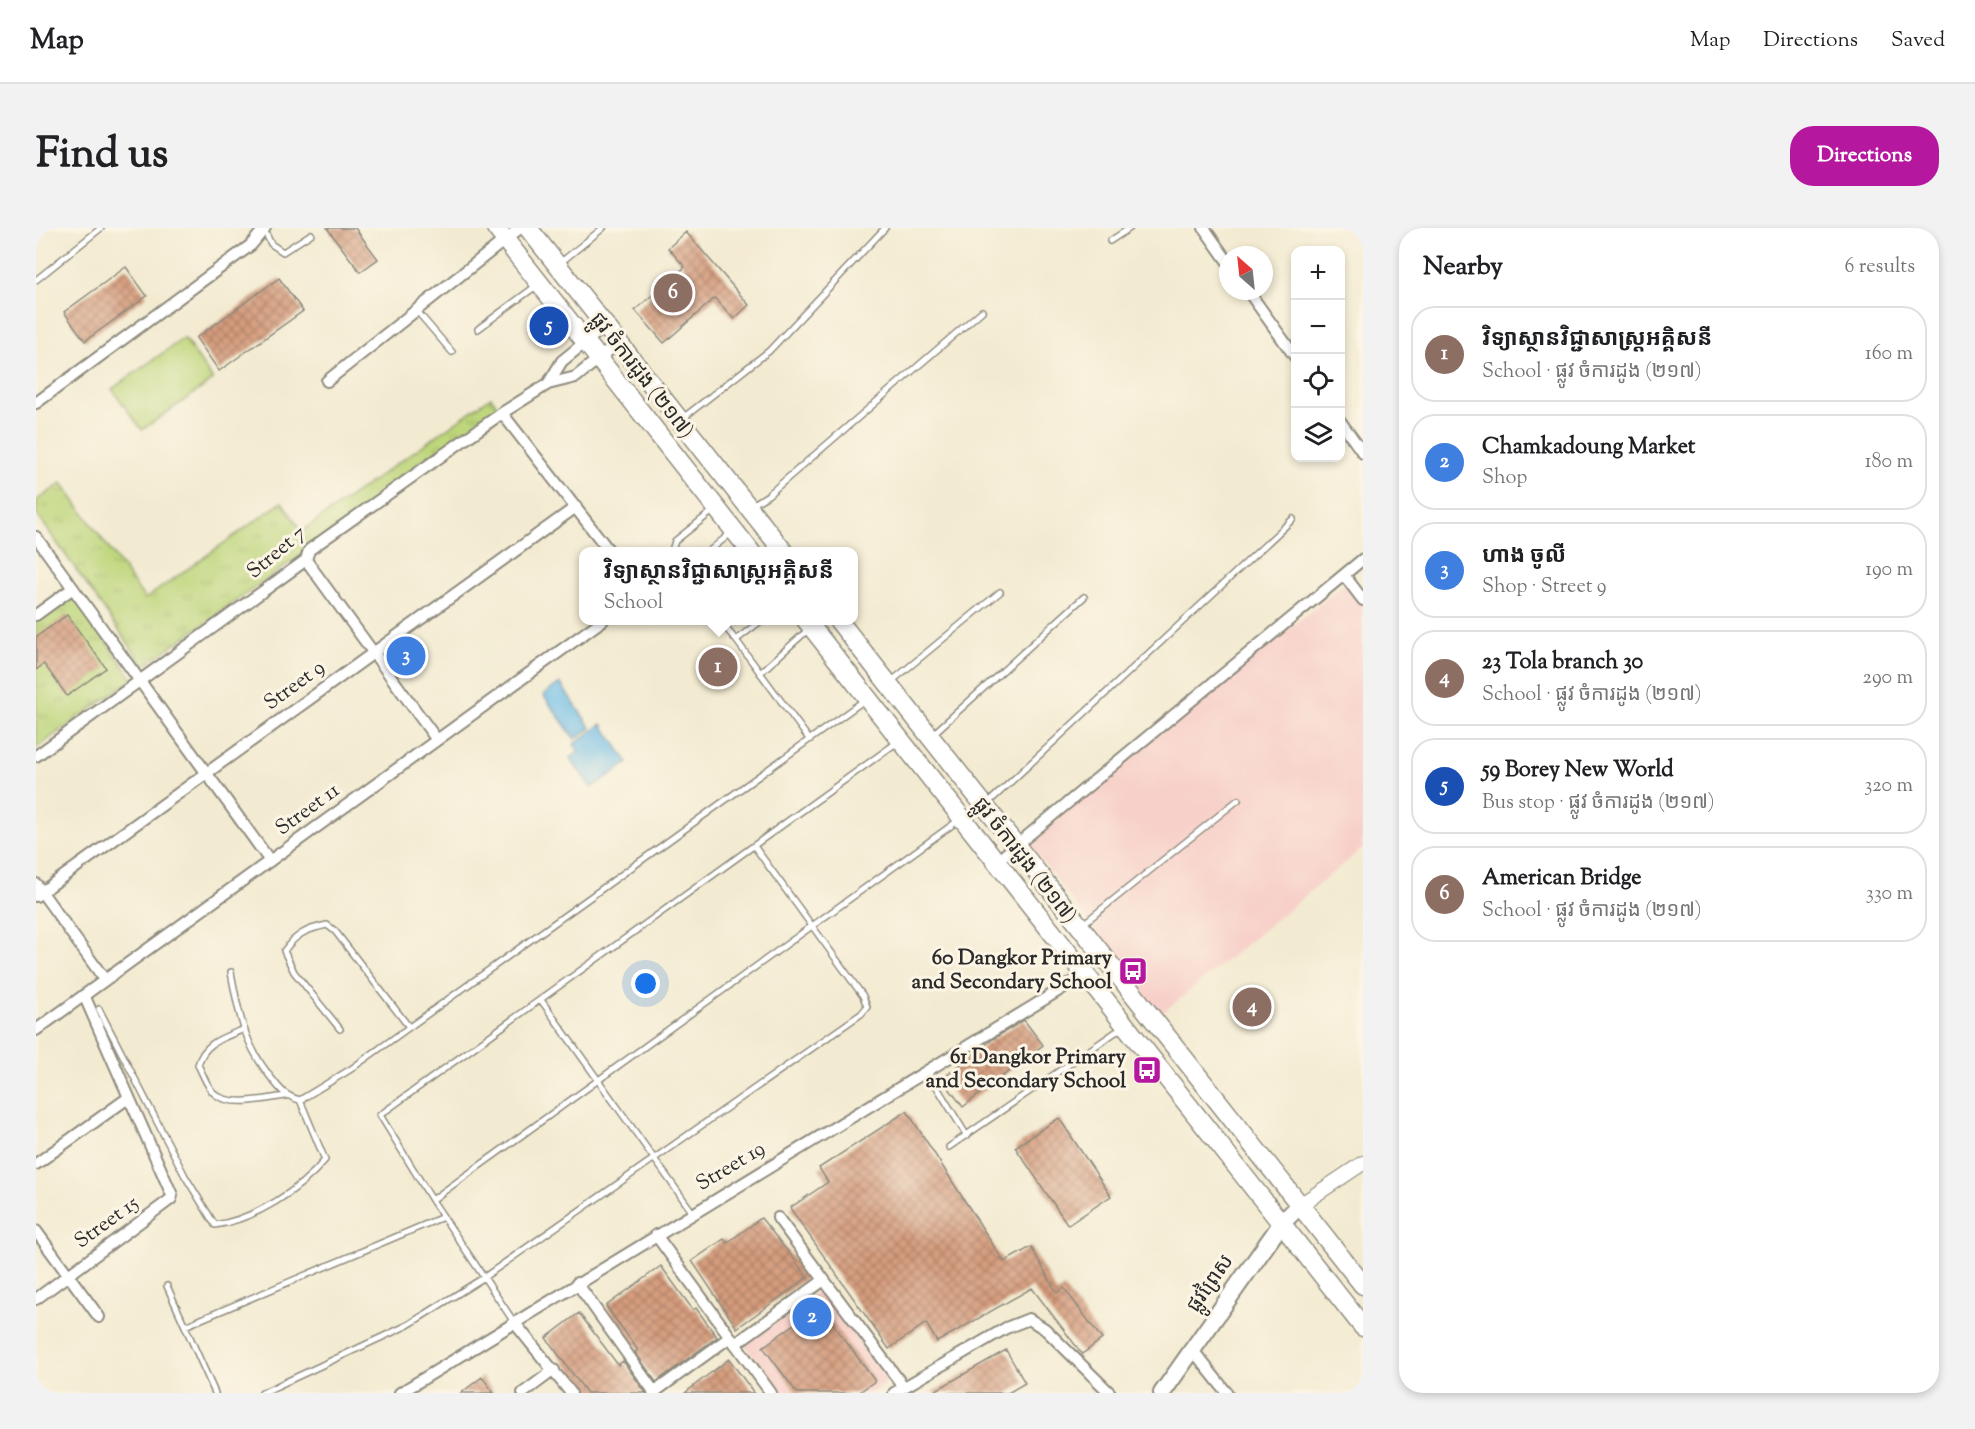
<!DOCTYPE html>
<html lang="en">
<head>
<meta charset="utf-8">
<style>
  body { margin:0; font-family:"Sorts Mill Goudy","Noto Sans Khmer",serif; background:#f2f2f2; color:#202124 }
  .controls { position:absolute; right:18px; top:18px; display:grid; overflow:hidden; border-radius:12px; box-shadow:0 3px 9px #0003 }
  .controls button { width:54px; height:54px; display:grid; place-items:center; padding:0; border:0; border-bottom:2px solid #e0e0e0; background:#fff; color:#202124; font:30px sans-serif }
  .compass { position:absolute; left:1183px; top:18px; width:54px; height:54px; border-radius:50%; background:#fff; box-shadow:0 3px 9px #0003; rotate:333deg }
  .you { position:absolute; left:610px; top:756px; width:21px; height:21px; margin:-15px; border:4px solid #fff; border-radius:50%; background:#1a73e8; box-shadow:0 0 0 9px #1a73e833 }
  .badge { display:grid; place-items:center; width:39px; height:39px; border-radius:50%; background:#b5179e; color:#fff; font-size:20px; font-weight:700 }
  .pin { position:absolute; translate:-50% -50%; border:3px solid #fff; box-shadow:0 2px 6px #0006 }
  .popup { position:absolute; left:543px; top:319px; width:279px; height:78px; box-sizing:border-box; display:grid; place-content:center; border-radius:12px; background:#fff; filter:drop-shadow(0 2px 4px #0005); font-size:20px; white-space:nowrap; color:#757577 }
  .popup b { font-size:22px; color:#202124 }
  .popup::after { content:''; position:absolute; left:50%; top:100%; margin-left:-12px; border:12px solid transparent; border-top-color:#fff }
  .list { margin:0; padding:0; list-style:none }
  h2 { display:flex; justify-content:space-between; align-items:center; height:78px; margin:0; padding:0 24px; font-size:26px }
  h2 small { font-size:20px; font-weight:400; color:#757577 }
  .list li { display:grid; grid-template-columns:39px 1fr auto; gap:18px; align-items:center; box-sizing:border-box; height:96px; margin:0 12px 12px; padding:0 12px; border:2px solid #e0e0e0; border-radius:24px }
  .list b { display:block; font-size:22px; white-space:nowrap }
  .list p { margin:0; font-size:20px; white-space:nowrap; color:#757577 }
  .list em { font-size:20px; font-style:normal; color:#757577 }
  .icon { flex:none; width:33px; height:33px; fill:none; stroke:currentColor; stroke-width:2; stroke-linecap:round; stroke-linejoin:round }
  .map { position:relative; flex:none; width:1327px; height:1165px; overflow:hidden; border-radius:24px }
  header { display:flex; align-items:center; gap:36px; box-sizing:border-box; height:84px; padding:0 30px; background:#fff; border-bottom:2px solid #e0e0e0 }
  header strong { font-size:28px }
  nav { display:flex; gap:33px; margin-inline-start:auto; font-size:21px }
  .intro { display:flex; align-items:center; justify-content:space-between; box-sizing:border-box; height:144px; padding:0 36px }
  h1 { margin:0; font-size:42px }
  .button { padding:15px 27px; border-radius:24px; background:#b5179e; color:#fff; font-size:21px; font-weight:700 }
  main { display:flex; gap:36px; padding:0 36px }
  aside { flex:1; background:#fff; border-radius:24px; box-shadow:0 3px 9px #0003 }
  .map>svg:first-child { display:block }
</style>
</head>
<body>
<header>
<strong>Map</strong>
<nav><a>Map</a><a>Directions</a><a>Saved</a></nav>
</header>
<div class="intro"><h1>Find us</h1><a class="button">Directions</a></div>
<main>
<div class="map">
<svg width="1327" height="1165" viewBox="0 0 1327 1165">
  <defs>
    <pattern id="park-tufts" width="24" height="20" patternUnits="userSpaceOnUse" patternTransform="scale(1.5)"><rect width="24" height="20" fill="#bed67b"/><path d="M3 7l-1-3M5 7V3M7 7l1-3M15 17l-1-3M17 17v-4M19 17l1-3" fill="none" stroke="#a3b86a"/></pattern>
    <pattern id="building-cross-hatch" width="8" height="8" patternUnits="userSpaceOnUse" patternTransform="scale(1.5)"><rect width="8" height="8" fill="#d59c7d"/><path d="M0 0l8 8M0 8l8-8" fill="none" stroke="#ad7f67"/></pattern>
  </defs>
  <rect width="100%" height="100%" fill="#fcf5e5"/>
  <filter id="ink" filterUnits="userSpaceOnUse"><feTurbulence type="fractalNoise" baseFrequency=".0167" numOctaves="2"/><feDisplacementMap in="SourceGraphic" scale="12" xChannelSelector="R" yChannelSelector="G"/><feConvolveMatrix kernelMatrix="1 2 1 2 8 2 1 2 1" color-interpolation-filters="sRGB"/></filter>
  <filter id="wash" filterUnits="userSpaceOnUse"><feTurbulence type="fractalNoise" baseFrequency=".008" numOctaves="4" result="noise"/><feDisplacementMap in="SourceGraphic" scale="24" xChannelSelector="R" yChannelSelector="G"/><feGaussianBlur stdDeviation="1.35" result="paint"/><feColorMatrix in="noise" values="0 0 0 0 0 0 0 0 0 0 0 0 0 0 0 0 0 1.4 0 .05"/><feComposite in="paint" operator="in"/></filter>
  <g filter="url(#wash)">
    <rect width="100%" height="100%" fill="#f3ebd1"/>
    <path fill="#f7d0c9" d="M1310,355L1327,376V620L1124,787L990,612Z
      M784,1061L852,1153L835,1165H744L709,1117Z"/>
    <path fill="#bed67b" stroke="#748053" stroke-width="1.5" d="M148,110L177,152L106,202L76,161Z"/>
    <path fill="url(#park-tufts)" stroke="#748053" stroke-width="1.5" d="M455,169L466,185L108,438L0,285V273L26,255L109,371L246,274L266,303Z
      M37,366L97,451L0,520V392Z"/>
    <path fill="#6bbbe6" stroke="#4b7388" stroke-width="1.5" d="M524,455L555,500L539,511L507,467Z
      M566,496L592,535L555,560L534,530L543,524L538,516Z"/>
    <g id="blocks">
      <path fill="url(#building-cross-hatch)" d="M291,0H319L342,31L324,44Z
        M650,4L713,77L698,91L679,70L628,115L599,82L649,39L632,20Z
        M90,39L111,68L49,113L28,84Z
        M243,50L267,83L183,143L160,110Z
        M31,387L70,440L31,468L8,436L0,442V409Z
        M988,792L1007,817L927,879L906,851L957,811Z
        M871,883L968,1034L995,1019L1021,1065L1028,1060L1066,1111L1046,1126L996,1060L901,1114L890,1095L853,1121L754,980L792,954L783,940Z
        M1023,890L1075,968L1032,997L979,919Z
        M725,990L772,1049L701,1100L656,1033L688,1011L691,1015Z
        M625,1038L657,1082L660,1080L681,1109L620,1154L599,1124L602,1122L570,1078Z
        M784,1078L839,1153L822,1165H761L727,1119Z
        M543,1085L582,1137L587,1133L610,1165H551L510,1110Z
        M970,1122L989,1155L972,1165H895Z
        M693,1131L718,1165H649L664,1153Z
        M446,1149L458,1165H425Z"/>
    </g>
  </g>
  <g filter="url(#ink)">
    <use href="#blocks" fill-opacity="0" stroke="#8f8b7e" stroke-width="1.5"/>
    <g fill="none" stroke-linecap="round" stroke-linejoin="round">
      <g stroke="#8f8b7e" stroke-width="8">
        <path id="service" d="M228,2L235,16L247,24L275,6
          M1074,13L1094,0
          M524,35L567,0
          M0,52L65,0
          M380,82L416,124
          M442,101L500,58
          M647,190L733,123L849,0
          M716,277L732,267L946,83
          M640,324L637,319L639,313L678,282
          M672,324L695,305
          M683,392L700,412L726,392
          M700,412L773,511
          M724,445L774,400
          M856,453L964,364
          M897,506L1048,369
          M952,575L1257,291
          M1047,696L1202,572
          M195,744C202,783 208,815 233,847C243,860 248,868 264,872L315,841L830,471
          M505,772L657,985
          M63,781L149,948L179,997C219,991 263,963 289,932L264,872
          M304,801L258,744L248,723C260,706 271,701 291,697L299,703L373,799
          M206,802C186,810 168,815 162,837C167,846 171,860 179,866C195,880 231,870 250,868
          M891,843L931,908
          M913,919L1087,799
          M396,972L923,592
          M131,1058L179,1165
          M478,1094L396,972L344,887L863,513
          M149,1098L407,989
          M226,1165L372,1097L447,1050L825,786L831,779L827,768L718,618"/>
      </g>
      <g stroke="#8f8b7e" stroke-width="14">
        <path id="minor" d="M1168,0L1192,34
          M1212,63L1260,130
          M291,153L484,0
          M512,156L526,133L569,98
          M0,175L215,17L229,0
          M466,185L574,324
          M1304,193L1327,225
          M0,309L234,633
          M270,332L401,512
          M1308,347L1327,372
          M0,387L37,360
          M0,528L270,332L273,322L466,185L512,156L540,149L582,115
          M960,634L1327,331
          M0,656L69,752
          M0,668L540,279
          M0,802L567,392
          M0,936L92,870
          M742,990L867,1158
          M0,1003L63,1089
          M620,1007L735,1165
          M541,1055L619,1165
          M0,1071L135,971L136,967L48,767
          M478,1094L535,1165
          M699,1116L788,1052
          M1156,1121L1191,1165
          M364,1165L1048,747
          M487,1165L518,1142
          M617,1165L694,1109
          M858,1165L970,1100L993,1091L1009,1101L1074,1165"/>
      </g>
      <g stroke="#8f8b7e" stroke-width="16">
        <path id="tertiary" d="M1264,977L1327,935"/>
      </g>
      <g stroke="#8f8b7e" stroke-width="20">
        <path id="secondary" d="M1126,1165L1245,996L1264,977"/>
      </g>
      <g stroke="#8f8b7e" stroke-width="21">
        <path id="primary" d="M460,0L715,324
          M492,0L748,324
          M770,392L1327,1099
          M802,392L1327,1057"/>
      </g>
      <use href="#service" stroke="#fff" stroke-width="5"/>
      <use href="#minor" stroke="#fff" stroke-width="10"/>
      <use href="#tertiary" stroke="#fff" stroke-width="14"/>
      <use href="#secondary" stroke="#fff" stroke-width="16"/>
      <use href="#primary" stroke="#fff" stroke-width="18"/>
    </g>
  </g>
  <defs>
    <g id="bus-square" transform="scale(1.5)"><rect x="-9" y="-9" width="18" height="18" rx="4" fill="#b5179e" stroke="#fcf5e5"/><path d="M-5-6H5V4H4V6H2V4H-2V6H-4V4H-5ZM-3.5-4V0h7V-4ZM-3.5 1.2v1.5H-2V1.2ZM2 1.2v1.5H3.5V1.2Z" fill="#fff"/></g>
  </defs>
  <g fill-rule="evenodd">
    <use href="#bus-square" x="1097" y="743"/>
    <use href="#bus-square" x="1111" y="842"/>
  </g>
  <g text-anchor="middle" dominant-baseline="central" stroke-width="6" stroke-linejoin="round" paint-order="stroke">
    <g font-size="21" fill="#2b2b2b" stroke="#fcf5e5">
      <text transform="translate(605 148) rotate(52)">ផ្លូវ ចំការដូង (២១៧)</text>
      <text transform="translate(241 325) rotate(-40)">Street 7</text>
      <text transform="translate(259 458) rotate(-36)">Street 9</text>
      <text transform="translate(272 582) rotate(-36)">Street 11</text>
      <text transform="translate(988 633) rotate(52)">ផ្លូវ ចំការដូង (២១៧)</text>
      <text transform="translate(695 939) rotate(-31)">Street 19</text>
      <text transform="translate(71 995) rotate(-36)">Street 15</text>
      <text transform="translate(1175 1056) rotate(-55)">ផ្លូវព្រៃស</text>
    </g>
    <g font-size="21" font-weight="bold" fill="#2b2b2b" stroke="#fcf5e5" text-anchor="end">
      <text x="1076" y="731">60 Dangkor Primary<tspan x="1076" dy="24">and Secondary School</tspan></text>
      <text x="1090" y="830">61 Dangkor Primary<tspan x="1090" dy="24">and Secondary School</tspan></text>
    </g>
  </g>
</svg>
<div class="controls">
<button>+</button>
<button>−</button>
<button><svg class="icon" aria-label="locate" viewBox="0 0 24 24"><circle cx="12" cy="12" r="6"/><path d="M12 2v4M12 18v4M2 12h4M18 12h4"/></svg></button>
<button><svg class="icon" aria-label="layers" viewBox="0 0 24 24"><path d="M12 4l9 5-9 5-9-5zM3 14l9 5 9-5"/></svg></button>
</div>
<svg class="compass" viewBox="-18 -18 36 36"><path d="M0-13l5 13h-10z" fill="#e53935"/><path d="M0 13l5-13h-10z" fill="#757577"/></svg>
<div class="you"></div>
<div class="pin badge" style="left:682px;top:439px;background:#8d6e63">1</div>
<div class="popup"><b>វិទ្យាស្ថានវិជ្ជាសាស្រ្តអគ្គិសនី</b>School</div>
<div class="pin badge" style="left:776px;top:1089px;background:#3f7fe0">2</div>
<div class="pin badge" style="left:370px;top:428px;background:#3f7fe0">3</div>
<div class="pin badge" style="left:1216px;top:779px;background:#8d6e63">4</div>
<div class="pin badge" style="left:513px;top:98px;background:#1a4fb4">5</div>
<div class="pin badge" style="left:637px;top:65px;background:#8d6e63">6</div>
</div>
<aside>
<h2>Nearby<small>6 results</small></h2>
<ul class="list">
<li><span class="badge" style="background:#8d6e63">1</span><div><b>វិទ្យាស្ថានវិជ្ជាសាស្រ្តអគ្គិសនី</b><p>School · ផ្លូវ ចំការដូង (២១៧)</p></div><em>160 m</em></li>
<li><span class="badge" style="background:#3f7fe0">2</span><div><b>Chamkadoung Market</b><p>Shop</p></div><em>180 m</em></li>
<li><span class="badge" style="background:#3f7fe0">3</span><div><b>ហាង ចូលី</b><p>Shop · Street 9</p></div><em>190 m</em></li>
<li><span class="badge" style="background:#8d6e63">4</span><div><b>23 Tola branch 30</b><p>School · ផ្លូវ ចំការដូង (២១៧)</p></div><em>290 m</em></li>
<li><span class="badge" style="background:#1a4fb4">5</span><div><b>59 Borey New World</b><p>Bus stop · ផ្លូវ ចំការដូង (២១៧)</p></div><em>320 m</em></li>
<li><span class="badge" style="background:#8d6e63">6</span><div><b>American Bridge</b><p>School · ផ្លូវ ចំការដូង (២១៧)</p></div><em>330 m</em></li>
</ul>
</aside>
</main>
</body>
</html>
